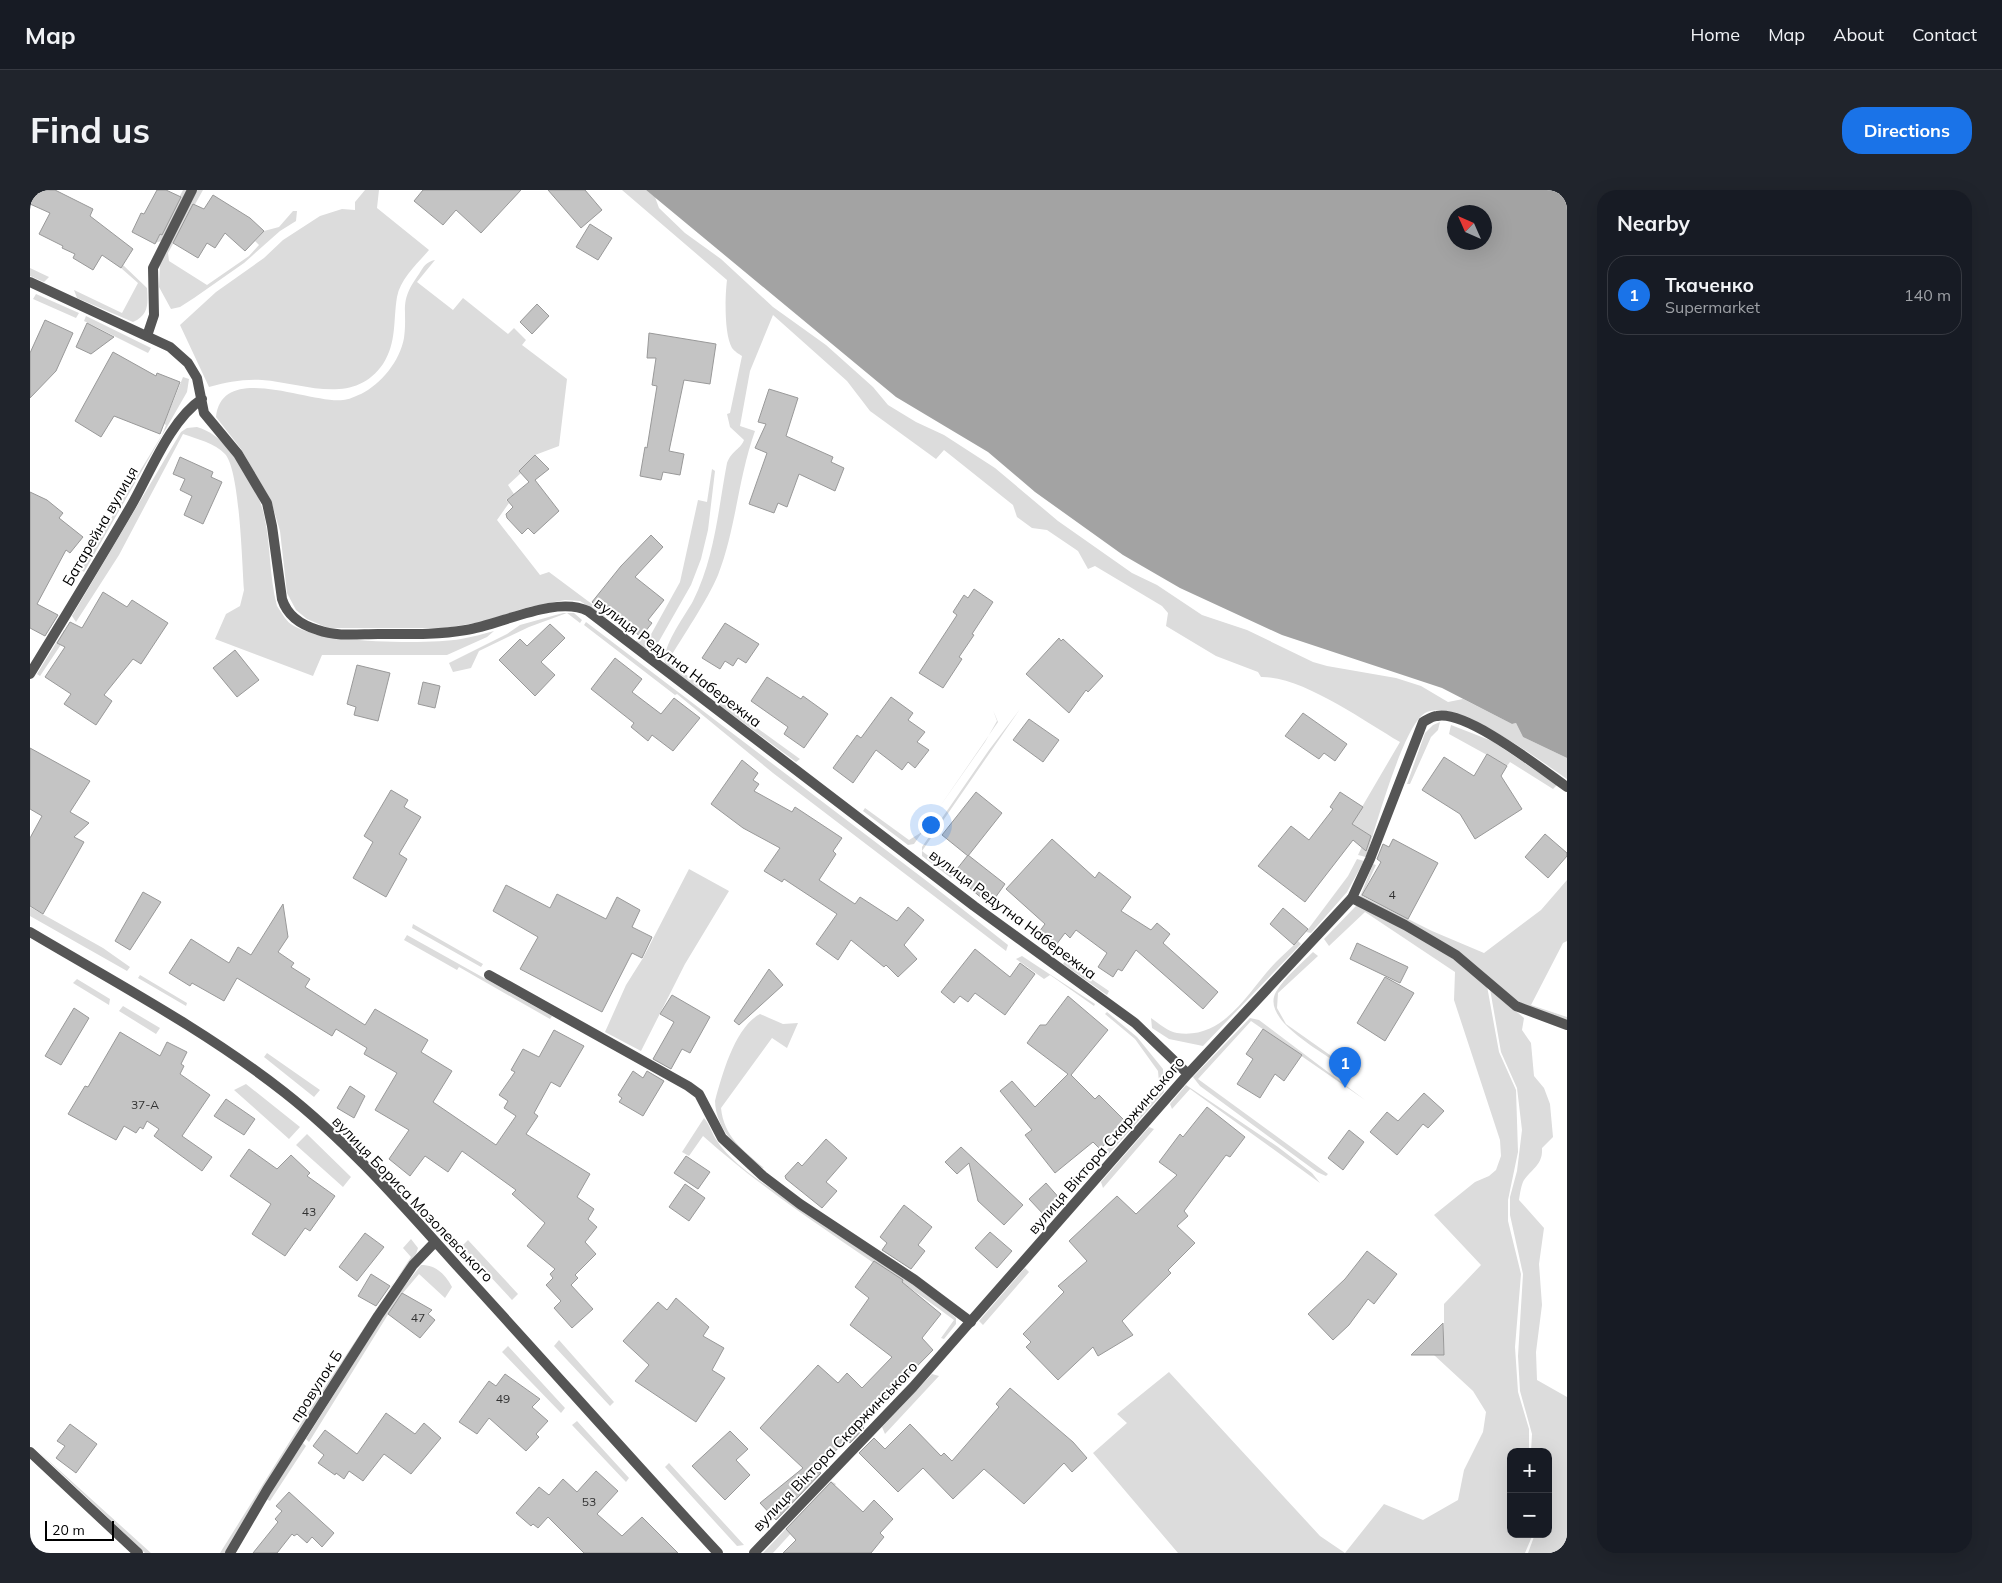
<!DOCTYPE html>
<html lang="en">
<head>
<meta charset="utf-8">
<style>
  body { margin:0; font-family:Mulish,sans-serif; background:#20242c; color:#f1f3f6 }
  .controls { position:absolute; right:15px; bottom:15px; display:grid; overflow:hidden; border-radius:10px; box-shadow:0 5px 20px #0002 }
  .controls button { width:45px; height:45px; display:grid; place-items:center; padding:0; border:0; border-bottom:1px solid #363941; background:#171b24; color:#f1f3f6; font:25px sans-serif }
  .compass { position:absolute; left:1417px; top:15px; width:45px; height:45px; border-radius:50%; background:#171b24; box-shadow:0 5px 20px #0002; rotate:315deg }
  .scale { position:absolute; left:15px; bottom:12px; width:69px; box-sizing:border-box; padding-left:5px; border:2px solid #000; border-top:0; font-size:14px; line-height:18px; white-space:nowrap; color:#000; -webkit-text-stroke:4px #fff; paint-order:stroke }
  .you { position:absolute; left:900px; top:634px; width:18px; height:18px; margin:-12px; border:4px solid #fff; border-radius:50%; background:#1a73e8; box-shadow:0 0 0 8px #1a73e833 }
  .badge { display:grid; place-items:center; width:32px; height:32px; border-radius:50%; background:#1a73e8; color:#fff; font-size:16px; font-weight:700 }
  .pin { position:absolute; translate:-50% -41px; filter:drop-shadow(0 1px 2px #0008) }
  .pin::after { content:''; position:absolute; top:26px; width:18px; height:15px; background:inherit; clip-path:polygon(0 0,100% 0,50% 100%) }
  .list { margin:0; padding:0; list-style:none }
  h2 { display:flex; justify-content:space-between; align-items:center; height:65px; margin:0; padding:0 20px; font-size:21px }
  h2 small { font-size:16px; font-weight:400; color:#9ea1a6 }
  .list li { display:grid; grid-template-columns:32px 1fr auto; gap:15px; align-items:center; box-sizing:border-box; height:80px; margin:0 10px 10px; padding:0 10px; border:1px solid #363941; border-radius:20px }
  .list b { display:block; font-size:19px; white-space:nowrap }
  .list p { margin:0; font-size:16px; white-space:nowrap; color:#9ea1a6 }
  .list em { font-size:16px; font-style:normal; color:#9ea1a6 }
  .map { position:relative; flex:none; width:1537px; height:1363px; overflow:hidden; border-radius:20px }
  header { display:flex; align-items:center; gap:30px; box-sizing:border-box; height:70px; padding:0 25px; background:#171b24; border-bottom:1px solid #363941 }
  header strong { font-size:24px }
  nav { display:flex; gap:28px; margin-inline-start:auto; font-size:18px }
  .intro { display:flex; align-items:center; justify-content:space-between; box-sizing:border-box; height:120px; padding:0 30px }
  h1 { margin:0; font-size:35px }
  .button { padding:12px 22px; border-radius:20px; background:#1a73e8; color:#fff; font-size:18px; font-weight:700 }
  main { display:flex; gap:30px; padding:0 30px }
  aside { flex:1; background:#171b24; border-radius:20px; box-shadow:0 5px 20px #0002 }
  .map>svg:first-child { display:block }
</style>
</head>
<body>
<header>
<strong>Map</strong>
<nav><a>Home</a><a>Map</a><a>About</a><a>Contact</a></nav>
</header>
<div class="intro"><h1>Find us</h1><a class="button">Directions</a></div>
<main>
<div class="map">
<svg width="1537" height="1363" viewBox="0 0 1537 1363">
  <rect width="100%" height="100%" fill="#fff"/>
  <path fill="#dcdcdc" d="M153,0H157L131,51L125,53Z
    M167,0H173L138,63L139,71L177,95L219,66L229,55L225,51L234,41L249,37L263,21H267L266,31L250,41L214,73L164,108L150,117L141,119L129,97L130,73Z
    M335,0H349L347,18L399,60C388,73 370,89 367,107C363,131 367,152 353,174C323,217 274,193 232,190C213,189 197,192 179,197L150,135L186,102L234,68L253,50L290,26L312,19L325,20V12Z
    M592,0H616L625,7L629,18L655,43L691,69L743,117L796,155L843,197L858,215L886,232L914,245L965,278L1028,331L1102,383L1127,395L1172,425L1217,440L1283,472L1297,476L1366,488L1391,496L1418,512L1433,509L1482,534L1486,533L1493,547L1537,568V589C1512,572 1424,506 1395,523C1373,536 1345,640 1336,667L1328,665L1338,644L1322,634L1370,552C1334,531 1272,486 1231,487L1228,482L1186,466L1136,436L1138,423L1132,416L1065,376L1058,379L1048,361L1017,340L1002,338L987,327L983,315L914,260L906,269L840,221L817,191L743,125L720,181L710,236L725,241C708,288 706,339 688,385C677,411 653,446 638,471L675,499L672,503L636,477C628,461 655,426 663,411C685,367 688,320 697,273C702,260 711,259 714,250L700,237L697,224L700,223L712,166C709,164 704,161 702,158C694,144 695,106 697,90Z
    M405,70L387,92L423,120L433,108L478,144L484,138L496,150L492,155L537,189L529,256L505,265L489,281L491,283L478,295L484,304L476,310L479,313L467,330L510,385L519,382L578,426L576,428L550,411L535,410L499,417L451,432L415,438H298L277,429L266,420L257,403L250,341L241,311L211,259L186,227C192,171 280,214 313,210C318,210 326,206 331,204C351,194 370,171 374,148C378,118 368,113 389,84C394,76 396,72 405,70Z
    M93,75L117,98C118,114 119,125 103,132L47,108L44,100L92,123L108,93L91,78Z
    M0,78L19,87L14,92L0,86Z
    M6,104L49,123L46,128L3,109Z
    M56,126L121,158L118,163L54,131Z
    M153,187L159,189L157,202L54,382L50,379L132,245L136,235L134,234Z
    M167,237C198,245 227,294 234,325C241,355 239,386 247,416C252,423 256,432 264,436C292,453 397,455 431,449C442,447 453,444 464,441L457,447L417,465H292L283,486L185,449L196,424L210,416L214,400C212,375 210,280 195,264C185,253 167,249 153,244L89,365L46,432L42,426L151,242L157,238Z
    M682,279L685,281L678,340L671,369L661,395L628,453L624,458L612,459L605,453L607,450L619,448L650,392L668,310L677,312Z
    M533,423H544L552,430L550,433L537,423L499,437L449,461L441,478L423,482L419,473L477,444L490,435Z
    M556,432L898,692L978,755L976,761L743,583L647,504L645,505L554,435Z
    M34,440L38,444L10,486L7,484Z
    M687,509L770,569L766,572L685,512Z
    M990,519L892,661L924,686L921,688L892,666V657L959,560Z
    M963,520L968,532L884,654L878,655L833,621L835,618L879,650L892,642L955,552L967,531Z
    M1410,532L1408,540L1401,547L1380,594H1377L1395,543L1403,535Z
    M1421,535L1462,551L1527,595L1523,599L1480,572L1477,576L1419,544Z
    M1327,669L1334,671L1317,702L1281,743L1276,742L1318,686Z
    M1343,674L1346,675L1332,706L1402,741L1454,763L1511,720L1537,690V751L1533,753L1501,815L1537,827V831L1494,815L1330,707Z
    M659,679L699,701L655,774L611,861L575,842L596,795L613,768Z
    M1326,716H1332L1391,748L1431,774L1457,796L1469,862L1486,900L1488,962L1478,1010V1031L1491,1084L1485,1157L1488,1202L1499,1239V1262H1481V1344H1503L1495,1363H1148L1063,1263L1097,1233L1087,1224L1139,1182L1290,1346L1315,1363L1354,1314L1393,1330L1428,1310L1434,1280L1453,1242L1456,1222L1443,1201L1404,1165H1414V1114L1451,1075L1404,1025L1445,992L1459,986L1466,980L1471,966L1470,950L1424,810L1425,782L1335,722L1299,756L1294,749Z
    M0,717L73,758L100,777L97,781L0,726Z
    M383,734L453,774L451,777L382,738Z
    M377,745L522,826L520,829L429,777L427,780L374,750Z
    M1268,751L1271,754L1173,856L1139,849L1122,838L1121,828C1128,833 1139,842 1147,843C1195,850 1218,801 1246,772C1253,765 1261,758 1268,751Z
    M1283,762L1288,766L1248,803L1247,818L1256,834L1307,870L1304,871C1286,858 1231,828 1246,802C1254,788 1271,774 1283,762Z
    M992,766L1065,814L1064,816L1020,785L1014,789L986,769Z
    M1035,771L1079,801L1077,805L1033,774Z
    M110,785L157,813L156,816L108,788Z
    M47,789L80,809L79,815L43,793Z
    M1460,799L1494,828L1492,840L1501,853L1504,886L1514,898L1520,914L1523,947L1512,958C1513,974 1503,978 1494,990C1491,995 1490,1004 1489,1010L1514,1038L1509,1074L1512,1115L1506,1162L1507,1190L1537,1207V1358L1533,1363H1498L1505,1344H1518V1262H1501L1502,1244L1490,1201L1488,1166L1493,1084L1480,1025V1007L1487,981L1492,940L1487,898L1471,862Z
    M93,816L130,838L126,844L89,821Z
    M1077,822L1107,847L1133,879L1134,902L1078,965L1073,964L1124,906L1129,892L1128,881L1105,849L1075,824Z
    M730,824L753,834L768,833L757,858L742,848L691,918C694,947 713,960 734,978L728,976C708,958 686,940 685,911C692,885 705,837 730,824Z
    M1220,828L1229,830L1335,910L1221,831L1168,889L1298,984L1296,986L1287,982L1170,896L1163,887Z
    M237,863L290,900L284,907L234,867Z
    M216,894L270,937L259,949L204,900Z
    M1156,895L1248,957L1282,983L1290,993L1160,899L1142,919L1140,914Z
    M674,928C680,935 682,944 687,951C701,972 727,989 747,1003C805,1045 874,1081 926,1128V1134L914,1149L911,1148L924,1130C842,1068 751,1016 673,946L659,966L652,962Z
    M1119,937L1124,939L1073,998L1071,992Z
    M277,944L321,987L313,997L266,955Z
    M381,1049L388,1058L386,1064L362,1095L195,1363H190L275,1227L381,1067L373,1058Z
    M438,1050L488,1104L482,1110L432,1056Z
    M391,1075C406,1075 415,1084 422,1097L415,1108L389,1084L367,1110L279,1252L276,1249L363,1111Z
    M995,1078L999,1082L953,1135L949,1131Z
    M529,1150L584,1212L580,1216L524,1156Z
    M478,1156L535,1218L531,1223L472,1162Z
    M902,1184L909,1186L855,1244L852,1237Z
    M547,1231L599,1288L596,1292L542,1235Z
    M273,1253L276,1256L240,1311L236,1309Z
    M8,1261L121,1363H115Z
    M639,1273L714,1355L707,1356L635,1277Z
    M801,1291L806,1294L743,1363H733Z"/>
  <path fill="#a3a3a3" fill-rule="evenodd" d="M616,0H1537V568L1493,547L1486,533L1482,534L1412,498L1252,445L1150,398L1093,365L1005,302L958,262L866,207ZM1424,22H1454V52H1424Z"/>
  <path fill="#c4c4c4" stroke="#999" d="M0,0H25L63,19L60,26L103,59L91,78L72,65L63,80L43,68L45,64L32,58L33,56L9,44L20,23L0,14Z
    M127,0H136L151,7L132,45L130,44L125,54L102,42L111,23L114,24Z
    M393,0H491L451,43L426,20L413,35L384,11Z
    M518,0H555L572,20L551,38Z
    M183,5L220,28L234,41L215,61L195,43L185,58L177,53L168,68L143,53L163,14L174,19Z
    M560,34L582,48L568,70L546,57Z
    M507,114L519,126L502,144L490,132Z
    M15,130L43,143L26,181L0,208V163Z
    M57,133L84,147L61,164L46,157Z
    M619,143L686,154L680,194L654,190L639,261L654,264L650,285L633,282L631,290L610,286L615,257L617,258L627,196L622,195L626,168H617Z
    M83,162L126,186L127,183L150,192L130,244L84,226L71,247L45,231Z
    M739,199L768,208L756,246L803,267L801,272L814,278L805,301L769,284L757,317L748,313L744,323L719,314L737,263L725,258L736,234L728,232Z
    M505,265L519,279L505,290L529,321L504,344L498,338L492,344L477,328L476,324L483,317L477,310L499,292L489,281Z
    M150,267L183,282L181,287L192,292L173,334L154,325L162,306L150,300L155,289L143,284Z
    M0,302L17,310L33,323L29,328L53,347L40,363L36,360L7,414L28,425L15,446L0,438Z
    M621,345L633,357L605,387L634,410L618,430L622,433L611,447L590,430L592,428L577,416L572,422L562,412L591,376Z
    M944,399L963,412L942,444L944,445L929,467L932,469L913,498L889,483L927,425L923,422L934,405L938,408Z
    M73,402L97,417L102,410L138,433L111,474L103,469L74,505L82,511L66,535L34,514L41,504L15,487L35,457L27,453L40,432L52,438Z
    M695,433L729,454L716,473L708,468L703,476L695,471L690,479L672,468Z
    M520,434L535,448L511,472L525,485L505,506L469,470L490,449L497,456Z
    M1029,448L1031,451L1033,449L1073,486L1058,502L1056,500L1039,523L996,484Z
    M205,460L229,490L207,507L183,478Z
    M585,468L612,489L602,502L631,524L644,508L670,528L643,561L622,545L618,551L601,537L604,533L561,499Z
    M327,475L360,483L348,531L324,525L326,517L317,514Z
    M737,487L771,509L773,506L798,524L774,558L754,544L758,537L721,511Z
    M393,492L410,496L405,518L388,514Z
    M861,507L883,523L878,530L895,542L887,552L899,560L885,578L878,572L872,580L846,560L823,593L803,578L827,545L831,548Z
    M1273,523L1317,554L1305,571L1294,563L1289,569L1255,546Z
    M999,529L1029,550L1013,572L983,550Z
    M0,558L60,591L40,622L59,633L44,647L54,652L13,724L0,716V648L12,626L0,619Z
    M1457,564L1477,576L1471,586L1492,619L1445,649L1430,624L1392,600L1414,567L1444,586Z
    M712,570L728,583L723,590L729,594L724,601L762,622L765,617L812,648L803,661L806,664L789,690L825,714L830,707L867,731L878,717L894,730L874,755L887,769L868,787L856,775L854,777L821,750L808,770L786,754L807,724L754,689L752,692L734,681L750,658L713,638L681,614Z
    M361,600L378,610L374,617L391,627L369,664L377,669L356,707L323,688L343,652L334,646Z
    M946,602L972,623L938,666L912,645Z
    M1310,602L1333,617L1322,634L1341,646L1336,661L1323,650L1275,712L1228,676L1261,636L1279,650L1303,619L1300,617Z
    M1515,644L1537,663V666L1518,688L1495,667Z
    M1022,649L1065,688L1069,682L1101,707L1091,721L1121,740L1127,733L1140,744L1133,753L1188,802L1173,819L1106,760L1092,781L1088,779L1083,787L1068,777L1077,763L1046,740L1040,748L1035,743L1026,755L1009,742L1015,734L976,699Z
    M1363,649L1408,673L1378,729L1332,705L1351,672L1347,669L1353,654L1359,657Z
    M938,665L975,694L960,715L923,684Z
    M476,695L520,718L527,704L576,729L587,707L610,720L602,737L622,747L612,768L602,763L572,822L490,779L508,747L463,721Z
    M113,702L131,712L100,760L85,751Z
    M253,714L258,747L248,762L264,773L261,777L280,789L275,797L335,835L345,819L398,850L391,862L422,881L403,912L466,955L486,926L474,918L478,911L469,905L485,882L481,880L493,859L509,867L524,840L554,856L530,897L521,892L504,923L508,926L496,944L560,984L547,1007L564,1019L558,1029L567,1037L555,1052L566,1064L545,1085L548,1088L541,1095L563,1119L542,1138L524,1118L531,1111L516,1095L523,1088L520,1084L525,1079L497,1056L515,1033L482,1004L486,1000L432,961L418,982L395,966L380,986L359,969L379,940L345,920L367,883L334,864L337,858L306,839L302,846L207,788L194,811L162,793L160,796L139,783L161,749L199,773L208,757L221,765Z
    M1253,718L1278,739L1264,755L1240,734Z
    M1327,753L1378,777L1370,793L1320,769Z
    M945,759L980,787L990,773L1005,784L975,825L945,803L938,812L930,806L924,813L911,802Z
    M739,779L753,795L709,835L704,831Z
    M1355,787L1384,803L1355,851L1327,833Z
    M642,805L680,827L660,863L652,859L641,879L623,869L644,832L630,824Z
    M1038,806L1078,840L1041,885L1065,909L1069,905L1097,933L1070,959L1063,952L1025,983L995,945L1002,940L970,901L982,891L1005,917L1038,884L997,853L1010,835H1016Z
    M44,818L59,828L31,875L15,866Z
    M1233,839L1272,865L1254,891L1245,884L1230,908L1207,894L1223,869L1216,864Z
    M90,842L130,866L137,852L157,862L151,874L154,876L150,884L180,905L152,946L182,967L172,981L124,946L129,939L117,931L113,939L110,937L106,943L94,936L86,950L38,924L55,896L58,897Z
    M603,881L613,888L617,881L634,891L613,926L589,912L592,908L588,905Z
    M320,896L335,906L324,928L307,918Z
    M1394,903L1414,921L1398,938L1393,934L1367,965L1340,942L1357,922L1368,931Z
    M196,909L225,929L214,945L184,926Z
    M1177,917L1215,947L1200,967L1196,965L1154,1021L1158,1026L1147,1036L1165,1053L1138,1080L1141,1083L1092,1131L1103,1145L1068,1166L1063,1157L1028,1190L996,1157L1001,1152L993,1144L1034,1102L1028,1096L1057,1071L1039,1051L1087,1006L1106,1024L1147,985L1129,972L1150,944L1153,947Z
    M1319,940L1334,952L1313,980L1298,968Z
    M796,949L817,968L796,992L807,1001L792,1018L756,989L755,986L768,972L772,976Z
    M931,957L993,1015L974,1035L948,1011L939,973L927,984L915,972Z
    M219,959L247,979L261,965L280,983L277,986L305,1006L280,1041L275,1038L255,1066L222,1044L241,1014L200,986Z
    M656,966L680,982L668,999L644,983Z
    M1016,993L1031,1010L1015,1026L999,1009Z
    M655,994L675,1008L659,1031L639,1017Z
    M874,1015L902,1037L888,1055L895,1061L881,1079L852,1060L857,1053L850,1047Z
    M960,1042L982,1061L967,1078L945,1058Z
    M335,1043L354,1057L327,1091L309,1077Z
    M1337,1061L1367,1084L1344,1114L1338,1109L1319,1135L1303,1150L1278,1124L1315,1089Z
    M844,1071L873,1090L872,1092L911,1124L892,1148L903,1160L830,1234L834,1238L820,1253L816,1250L787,1280L791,1283L746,1330L730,1313L773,1278L730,1238L788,1175L808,1193L817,1183L832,1198L862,1167L820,1135L839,1108L825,1097Z
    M341,1084L360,1096L346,1116L328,1106Z
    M372,1103L402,1120L398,1124L405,1130L390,1148L358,1124Z
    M646,1108L679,1137L673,1146L694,1158L682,1180L695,1188L666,1232L605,1191L619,1175L593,1151L628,1112L637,1120Z
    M1413,1133L1414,1165H1381Z
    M475,1184L510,1209L502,1217L518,1231L506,1244L509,1247L496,1261L459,1228L447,1244L429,1232L459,1191L466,1196Z
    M980,1198L1043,1252L1057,1268L1042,1282L1034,1273L994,1314L954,1279L923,1309L893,1278L868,1302L829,1263L844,1248L855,1259L880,1234L911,1266L914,1263L922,1271L969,1217L966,1214Z
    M356,1223L385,1244L394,1233L411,1248L381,1284L354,1264L333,1291L319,1281L314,1289L306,1283L305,1285L288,1273L294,1265L283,1256L295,1240L327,1264Z
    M40,1234L67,1254L46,1283L26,1268L35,1256L27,1251Z
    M700,1241L718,1259L706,1270L720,1285L695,1310L662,1276Z
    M566,1281L588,1301L567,1324L592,1346L612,1327L648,1363H554L518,1327L508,1338L503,1334L501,1336L486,1323L509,1297L519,1305L533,1289L547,1302Z
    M801,1292L833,1322L844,1310L863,1329L850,1343L854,1347L841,1363H753L766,1350L756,1339Z
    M259,1302L304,1343L292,1357L282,1347L277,1353L267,1344L264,1346L262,1344L247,1363H223L248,1332L245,1329L252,1321L246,1316Z"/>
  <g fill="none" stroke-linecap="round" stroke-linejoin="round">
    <path stroke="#555" stroke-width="10" d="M117,146L124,125L123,78L162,0
      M1322,708L1375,735L1426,765L1486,816L1537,835
      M459,785L658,896L669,904L692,948L733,986L770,1014L885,1090L941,1132"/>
    <path stroke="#555" stroke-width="10" d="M0,92L140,157L158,173L167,188L174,223L208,264L237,313L242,336L252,409C257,425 271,435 288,440C307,447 329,444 348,444C377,444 407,445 436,440C470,435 526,405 558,421L944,716L1105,833L1158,884
      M0,484C34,428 68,373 101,316C120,283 140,230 172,209
      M0,742C86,793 175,840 254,902C319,953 374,1017 429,1078C516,1173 601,1269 688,1363
      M0,1262L108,1363
      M200,1363L237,1300L348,1126L383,1075L405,1052
      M724,1363L883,1197L1158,884L1322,708L1340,669L1393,532C1397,530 1402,526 1407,526C1437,520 1511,579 1537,597"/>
  </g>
  <g text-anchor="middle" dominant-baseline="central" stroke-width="4" stroke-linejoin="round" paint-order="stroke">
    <g font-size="12" fill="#313131">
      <text x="1362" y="704">4</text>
      <text x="115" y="914">37-А</text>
      <text x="279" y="1021">43</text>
      <text x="388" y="1127">47</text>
      <text x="473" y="1208">49</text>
      <text x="559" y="1311">53</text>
    </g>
    <g font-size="15" fill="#000" stroke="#fff">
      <text transform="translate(70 336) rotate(-60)">Батарейна вулиця</text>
      <text transform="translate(648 472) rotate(37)">вулиця Редутна Набережна</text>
      <text transform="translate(983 724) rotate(37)">вулиця Редутна Набережна</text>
      <text transform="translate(1076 955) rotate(-49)">вулиця Віктора Скаржинського</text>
      <text transform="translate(383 1009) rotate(46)">вулиця Бориса Мозолевського</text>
      <text transform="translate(286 1196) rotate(-57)">провулок Б</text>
      <text transform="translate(805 1256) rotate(-46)">вулиця Віктора Скаржинського</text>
    </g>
  </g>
</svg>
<div class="controls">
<button>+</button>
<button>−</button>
</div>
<svg class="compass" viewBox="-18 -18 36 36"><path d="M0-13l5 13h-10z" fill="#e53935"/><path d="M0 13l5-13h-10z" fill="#9ea1a6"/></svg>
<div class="scale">20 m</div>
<div class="you"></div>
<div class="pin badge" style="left:1315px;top:898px">1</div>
</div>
<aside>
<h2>Nearby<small></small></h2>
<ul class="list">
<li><span class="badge">1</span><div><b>Ткаченко</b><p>Supermarket</p></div><em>140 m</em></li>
</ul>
</aside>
</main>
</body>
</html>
